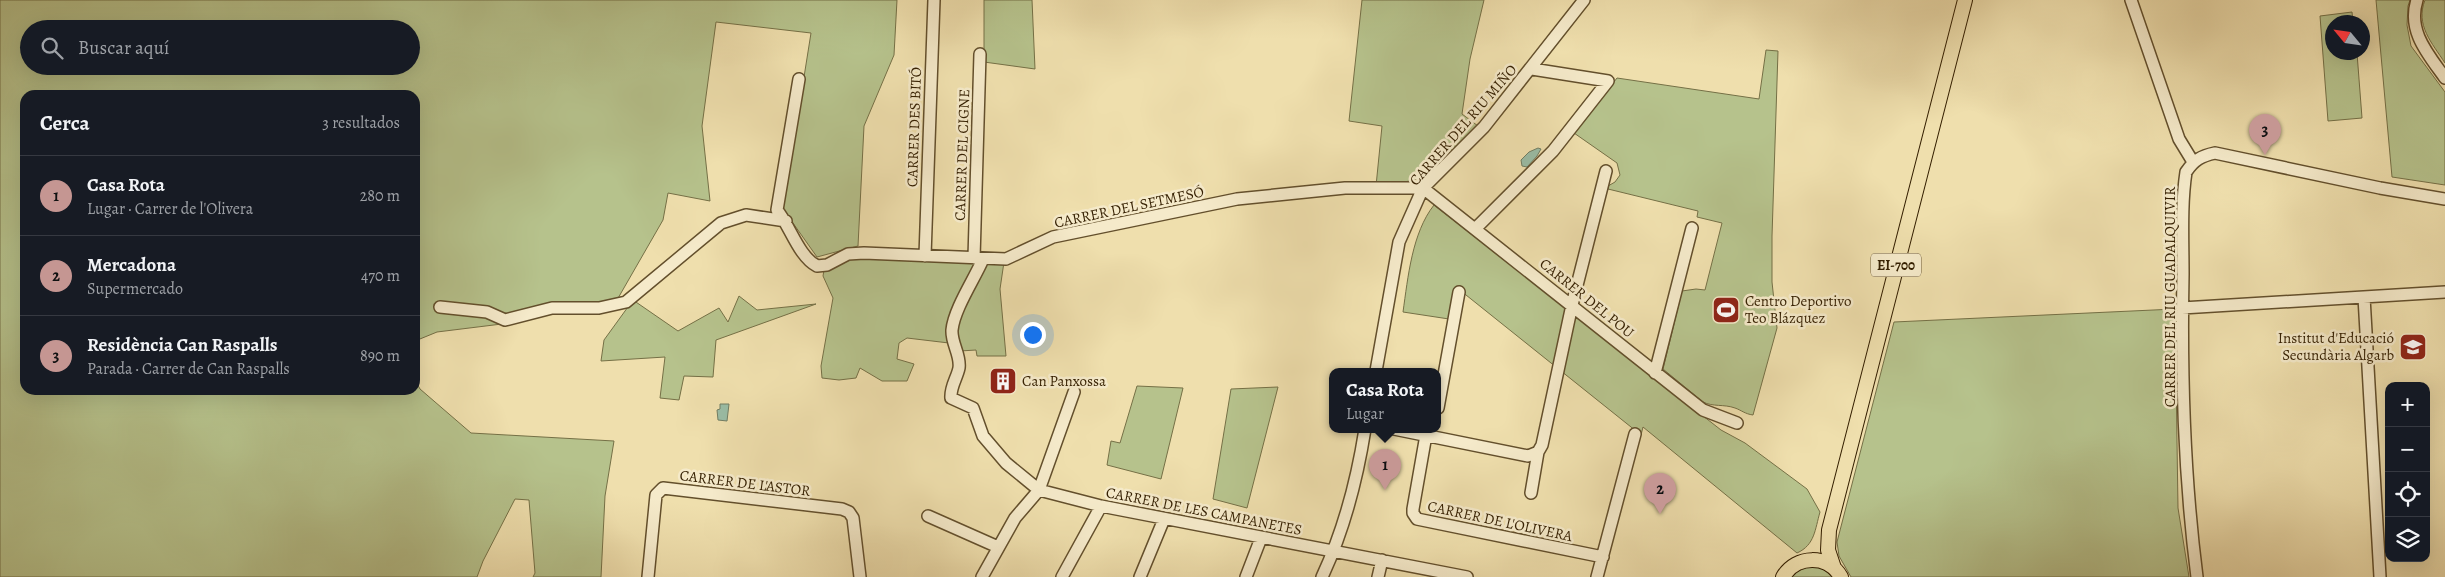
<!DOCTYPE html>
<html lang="es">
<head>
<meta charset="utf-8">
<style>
  body { margin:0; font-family:Alegreya,serif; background:#242831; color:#f1f3f6 }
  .controls { position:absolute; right:15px; bottom:15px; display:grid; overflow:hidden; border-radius:10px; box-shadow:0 5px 20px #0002 }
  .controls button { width:45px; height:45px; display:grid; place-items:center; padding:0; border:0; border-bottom:1px solid #363941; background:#171b24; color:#f1f3f6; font:25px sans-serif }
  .compass { position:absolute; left:2325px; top:15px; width:45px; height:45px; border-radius:50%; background:#171b24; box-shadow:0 5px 20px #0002; rotate:299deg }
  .you { position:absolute; left:1032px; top:334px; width:18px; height:18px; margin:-12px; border:4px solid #fff; border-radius:50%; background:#1a73e8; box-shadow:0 0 0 8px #1a73e833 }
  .badge { display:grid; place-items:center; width:32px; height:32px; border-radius:50%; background:#c59692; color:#111; font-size:16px; font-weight:700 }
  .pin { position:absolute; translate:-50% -41px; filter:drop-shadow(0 1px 2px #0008) }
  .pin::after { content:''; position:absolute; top:26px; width:18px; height:15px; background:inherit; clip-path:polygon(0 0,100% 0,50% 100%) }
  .popup { position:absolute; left:1329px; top:368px; width:112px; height:65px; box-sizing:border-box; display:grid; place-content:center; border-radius:10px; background:#171b24; filter:drop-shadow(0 1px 4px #0005); font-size:16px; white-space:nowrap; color:#9ea1a6 }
  .popup b { font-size:19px; color:#f1f3f6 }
  .popup::after { content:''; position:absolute; left:50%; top:100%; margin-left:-10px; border:10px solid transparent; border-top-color:#171b24 }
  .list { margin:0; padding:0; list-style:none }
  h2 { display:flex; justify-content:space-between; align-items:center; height:65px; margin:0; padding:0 20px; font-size:21px }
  h2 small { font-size:16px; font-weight:400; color:#9ea1a6 }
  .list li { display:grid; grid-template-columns:32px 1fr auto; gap:15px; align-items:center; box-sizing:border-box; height:80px; padding:0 20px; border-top:1px solid #363941 }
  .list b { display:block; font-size:19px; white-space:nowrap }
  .list p { margin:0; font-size:16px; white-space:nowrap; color:#9ea1a6 }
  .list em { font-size:16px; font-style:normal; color:#9ea1a6 }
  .icon { flex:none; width:28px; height:28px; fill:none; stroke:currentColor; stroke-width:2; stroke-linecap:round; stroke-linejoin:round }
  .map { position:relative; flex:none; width:2445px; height:577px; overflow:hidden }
  .search { position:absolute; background:#171b24; box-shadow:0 5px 20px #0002; left:20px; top:20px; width:400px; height:55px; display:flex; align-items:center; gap:12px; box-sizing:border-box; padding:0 18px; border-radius:28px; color:#9ea1a6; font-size:19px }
  .panel { position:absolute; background:#171b24; box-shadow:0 5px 20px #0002; left:20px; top:90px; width:400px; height:305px; border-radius:15px }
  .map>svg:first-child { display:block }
</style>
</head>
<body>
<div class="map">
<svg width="2445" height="577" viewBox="0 0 2445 577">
  <rect width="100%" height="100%" fill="#efdfad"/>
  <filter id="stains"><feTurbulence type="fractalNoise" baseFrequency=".004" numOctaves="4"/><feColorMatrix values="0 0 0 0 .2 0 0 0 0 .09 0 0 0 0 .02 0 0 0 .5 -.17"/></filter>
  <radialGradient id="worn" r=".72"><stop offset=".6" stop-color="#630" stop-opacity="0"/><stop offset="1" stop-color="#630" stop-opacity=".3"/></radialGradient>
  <path fill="#b6c28c" stroke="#757046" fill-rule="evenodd" d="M0,0H897L894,55L864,126L858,246L817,257L783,209L811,33L716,22L702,126L710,201L668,193L663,220L617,300L546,307L518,322L437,332L415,341V95H25V390H415V380L420,389L471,433L614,441L605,496L601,577H533L535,573L529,500L515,499L483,561L477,577H0ZM29,29H411V66H29Z
    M984,0H1032L1035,69L984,62Z
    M1362,0H1484L1470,59L1462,114L1478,126L1427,175L1410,181L1376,186L1382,126L1349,121Z
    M2376,0H2410L2408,6L2407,25L2411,46L2445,92V185L2392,177Z
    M2425,0H2445V63C2432,43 2415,25 2425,0Z
    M2352,12L2353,22H2332V52L2357,53L2362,118L2328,121L2320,16Z
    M1766,50L1778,51L1772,236V282L1777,328L1753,415C1745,414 1741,410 1735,408C1724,404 1713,407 1703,402L1663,369L1682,291L1696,289L1705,290L1722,223L1697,217L1698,211L1608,189V186L1615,182L1620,175L1617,163L1574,133L1617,78L1759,99Z
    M1434,205L1721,430L1745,443L1807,489L1820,512C1815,529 1815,545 1797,553L1643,427L1641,435L1456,287L1449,319L1403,312C1408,277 1412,233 1434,205Z
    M849,257L976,261L949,343L907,338L899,343L897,359L914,364L907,381H882L860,368L856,378L839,380L822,378L821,366L833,298L823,276L824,270Z
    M989,262H1004L1000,289L1006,356H977L976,350L960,351C949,324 972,283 989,262Z
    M739,296L757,310L816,304L716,340L713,377L684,376L679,400L660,398L665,357L601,361L604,340L633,300L678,331L719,308L728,322Z
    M2175,309L2178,508L2189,577H1851L1839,556L1837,542L1894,322Z
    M1137,386L1183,388L1161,479L1107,465L1111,441L1120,443Z
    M1278,387L1247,508L1213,499L1231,389Z
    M1811,566L1820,567L1833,577H1791L1802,568Z"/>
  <path fill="#9abda6" stroke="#717e64" d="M1538,148L1541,149L1537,156L1527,167L1522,166L1521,160L1529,152Z
    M720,404H729L727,421L718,420L717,410L720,409Z"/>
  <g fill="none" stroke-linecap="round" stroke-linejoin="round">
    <g stroke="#634f2c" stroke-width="14">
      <path id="minor" d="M2131,0L2179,139L2193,162
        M2417,0C2407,31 2428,54 2445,78
        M799,79L777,210C790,226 799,257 817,266L827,265L848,254L864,253L1006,259L1053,237L1237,199L1345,188H1423L1703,410L1737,423
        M1475,229L1553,151L1608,81L1532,69
        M925,256L934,0
        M974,258L980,54
        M983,259C975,278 954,309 952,330C951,343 961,355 959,368C957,378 950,387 951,398L973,408L983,436L1006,463L1039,490L1101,506L1467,577
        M2364,297L2380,577
        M440,307L487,312L505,320L552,308H599L626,302L721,223L746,215L786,221
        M2182,308L2445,292
        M1376,371L1399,242L1423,188L1484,127L1584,0
        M1655,373L1692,228
        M1438,408L1459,292
        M1394,429L1528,456L1538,452
        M1426,435L1413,509V513L1417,519L1603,557
        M1531,493L1538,452L1542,445L1572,305L1606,171
        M928,516L998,547
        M648,577L656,495L663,488L842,509L849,512L853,518L860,577
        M982,577L1015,518L1039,490L1074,392
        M1062,577L1101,506
        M1140,577L1164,519
        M1246,577L1261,538
        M1322,577C1344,530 1357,480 1365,429
        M1378,577L1382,560
        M1597,577L1635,434
        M2197,577C2184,476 2181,375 2183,274C2183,240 2181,205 2186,172C2194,160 2201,156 2215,153L2380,188L2445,199"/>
    </g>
    <g stroke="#341f01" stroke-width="16">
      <path id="major" d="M1834,568L1828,550L1829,530L1965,0
        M1783,577C1796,555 1828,554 1841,577"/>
    </g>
    <use href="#minor" stroke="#f5eaca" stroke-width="11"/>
    <use href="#major" stroke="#efdfad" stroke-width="14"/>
  </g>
  <defs>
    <g id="stadium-square" transform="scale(1.4375)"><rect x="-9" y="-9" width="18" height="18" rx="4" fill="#8f2418" stroke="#f5eaca"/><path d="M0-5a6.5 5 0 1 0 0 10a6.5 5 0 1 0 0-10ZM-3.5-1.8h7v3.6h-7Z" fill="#fff"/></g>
    <g id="school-square" transform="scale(1.4375)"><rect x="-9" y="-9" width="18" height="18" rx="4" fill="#8f2418" stroke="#f5eaca"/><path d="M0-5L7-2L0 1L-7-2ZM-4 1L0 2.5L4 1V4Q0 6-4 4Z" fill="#fff"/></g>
    <g id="building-square" transform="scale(1.4375)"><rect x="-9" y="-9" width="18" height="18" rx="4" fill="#8f2418" stroke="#f5eaca"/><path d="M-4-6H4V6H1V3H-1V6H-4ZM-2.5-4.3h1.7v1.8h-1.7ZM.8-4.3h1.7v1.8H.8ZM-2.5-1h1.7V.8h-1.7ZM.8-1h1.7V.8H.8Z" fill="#fff"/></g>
  </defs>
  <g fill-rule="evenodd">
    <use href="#stadium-square" x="1726" y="310"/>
    <use href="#school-square" x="2413" y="347"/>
    <use href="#building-square" x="1003" y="381"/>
  </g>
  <g text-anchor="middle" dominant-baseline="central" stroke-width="5" stroke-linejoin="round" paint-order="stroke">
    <rect fill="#f5eaca" stroke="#6e5c3d" stroke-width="1" x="1871" y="253.5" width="50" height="23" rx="4"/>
    <g font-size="14" font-weight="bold" fill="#341f01">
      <text x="1896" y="265">EI-700</text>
    </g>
    <g font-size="15" fill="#341f01" stroke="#f5eaca">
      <text transform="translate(1463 125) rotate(-49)">CARRER DEL RIU MIÑO</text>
      <text transform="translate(914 127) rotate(-88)">CARRER DES BITÓ</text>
      <text transform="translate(962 155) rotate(-88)">CARRER DEL CIGNE</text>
      <text transform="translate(1129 207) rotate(-12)">CARRER DEL SETMESÓ</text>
      <text transform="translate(2170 297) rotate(-90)">CARRER DEL RIU GUADALQUIVIR</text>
      <text transform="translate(1587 298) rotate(39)">CARRER DEL POU</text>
      <text transform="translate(745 483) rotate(7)">CARRER DE L'ASTOR</text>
      <text transform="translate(1204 511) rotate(11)">CARRER DE LES CAMPANETES</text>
      <text transform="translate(1500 521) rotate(12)">CARRER DE L'OLIVERA</text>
    </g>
    <g font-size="15" fill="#341f01" stroke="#f5eaca" text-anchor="start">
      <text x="1745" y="301">Centro Deportivo<tspan x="1745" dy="17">Teo Blázquez</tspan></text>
      <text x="2394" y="338" text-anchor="end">Institut d'Educació<tspan x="2394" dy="17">Secundària Algarb</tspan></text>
      <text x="1022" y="381">Can Panxossa</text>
    </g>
  </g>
  <rect width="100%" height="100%" filter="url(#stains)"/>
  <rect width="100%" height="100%" fill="url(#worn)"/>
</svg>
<div class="controls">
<button>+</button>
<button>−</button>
<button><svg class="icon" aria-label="locate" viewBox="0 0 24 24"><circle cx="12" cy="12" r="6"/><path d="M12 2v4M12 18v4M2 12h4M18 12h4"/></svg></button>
<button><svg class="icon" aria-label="layers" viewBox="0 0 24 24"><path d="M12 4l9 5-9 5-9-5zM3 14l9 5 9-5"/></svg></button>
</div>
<svg class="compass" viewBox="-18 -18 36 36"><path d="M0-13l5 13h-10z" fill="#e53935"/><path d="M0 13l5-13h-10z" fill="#9ea1a6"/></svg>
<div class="you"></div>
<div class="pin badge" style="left:1385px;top:490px">1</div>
<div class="popup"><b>Casa Rota</b>Lugar</div>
<div class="pin badge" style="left:1660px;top:514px">2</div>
<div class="pin badge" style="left:2265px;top:155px">3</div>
<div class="search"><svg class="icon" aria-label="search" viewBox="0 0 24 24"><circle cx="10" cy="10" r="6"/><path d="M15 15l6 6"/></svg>Buscar aquí</div>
<section class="panel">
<h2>Cerca<small>3 resultados</small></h2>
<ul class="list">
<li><span class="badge">1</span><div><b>Casa Rota</b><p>Lugar · Carrer de l'Olivera</p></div><em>280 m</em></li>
<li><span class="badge">2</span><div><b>Mercadona</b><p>Supermercado</p></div><em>470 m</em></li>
<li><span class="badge">3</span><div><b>Residència Can Raspalls</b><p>Parada · Carrer de Can Raspalls</p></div><em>890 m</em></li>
</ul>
</section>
</div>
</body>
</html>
